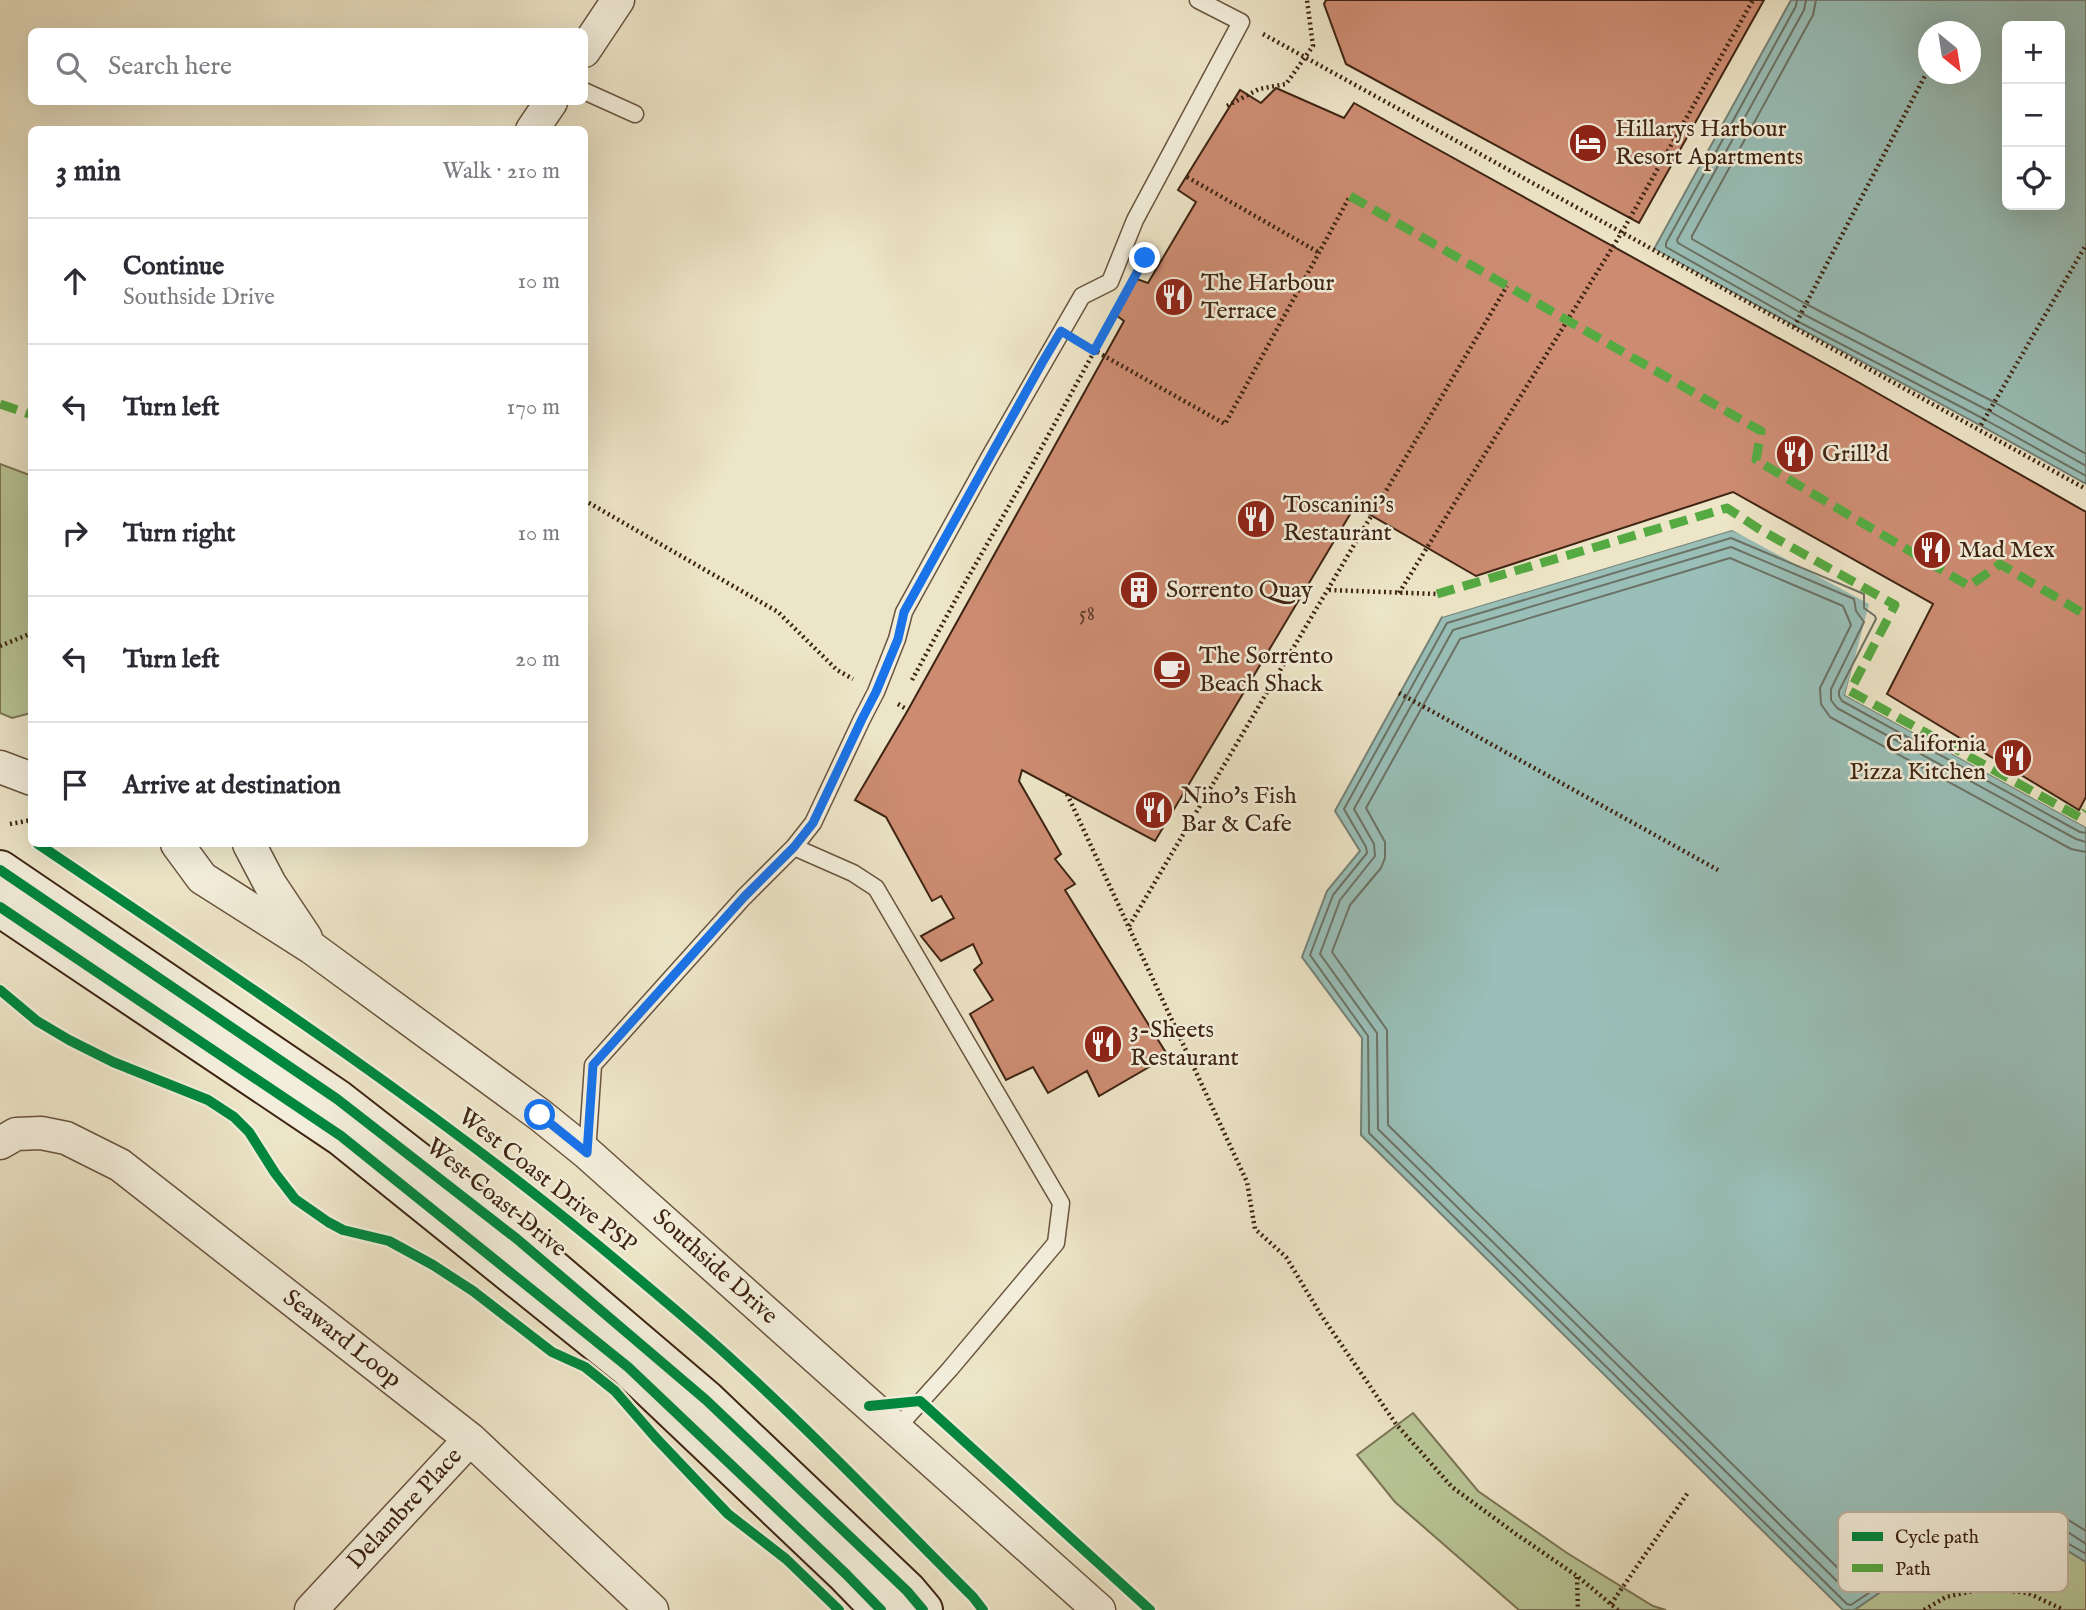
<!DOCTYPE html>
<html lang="en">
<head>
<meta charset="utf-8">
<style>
  body { margin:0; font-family:"IM FELL English",serif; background:#f7f7f7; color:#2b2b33 }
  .controls { position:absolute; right:21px; top:21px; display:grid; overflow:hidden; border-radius:10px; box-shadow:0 7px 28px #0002 }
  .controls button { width:63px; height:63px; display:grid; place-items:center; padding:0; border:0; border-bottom:2px solid #e1e1e2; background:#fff; color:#2b2b33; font:35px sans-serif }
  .compass { position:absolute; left:1918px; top:21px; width:63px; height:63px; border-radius:50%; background:#fff; box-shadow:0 7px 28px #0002; rotate:150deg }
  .stop { position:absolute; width:21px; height:21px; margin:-16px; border:5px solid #1a73e8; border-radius:50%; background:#fff }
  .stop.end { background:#1a73e8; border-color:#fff; box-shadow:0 2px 7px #0008 }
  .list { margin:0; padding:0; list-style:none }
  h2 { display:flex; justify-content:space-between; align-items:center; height:91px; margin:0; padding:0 28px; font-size:30px }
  h2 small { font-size:23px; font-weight:400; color:#7c7c81 }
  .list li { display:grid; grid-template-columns:46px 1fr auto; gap:21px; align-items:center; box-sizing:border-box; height:126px; padding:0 28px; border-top:2px solid #e1e1e2 }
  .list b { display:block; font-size:26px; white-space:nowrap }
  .list p { margin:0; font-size:23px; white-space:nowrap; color:#7c7c81 }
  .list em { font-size:23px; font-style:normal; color:#7c7c81 }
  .icon { flex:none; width:38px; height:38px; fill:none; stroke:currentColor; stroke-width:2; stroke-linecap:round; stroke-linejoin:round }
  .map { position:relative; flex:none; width:2086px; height:1610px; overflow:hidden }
  .search { position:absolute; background:#fff; box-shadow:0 7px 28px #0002; left:28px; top:28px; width:560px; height:77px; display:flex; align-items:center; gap:18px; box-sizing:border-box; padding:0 24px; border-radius:10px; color:#7c7c81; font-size:26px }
  .panel { position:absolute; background:#fff; box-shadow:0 7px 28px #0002; left:28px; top:126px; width:560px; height:721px; border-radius:10px }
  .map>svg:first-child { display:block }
</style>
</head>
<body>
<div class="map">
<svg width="2086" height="1610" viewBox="0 0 2086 1610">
  <rect width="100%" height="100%" fill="#ede5c7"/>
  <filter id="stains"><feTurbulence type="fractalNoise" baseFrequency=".00286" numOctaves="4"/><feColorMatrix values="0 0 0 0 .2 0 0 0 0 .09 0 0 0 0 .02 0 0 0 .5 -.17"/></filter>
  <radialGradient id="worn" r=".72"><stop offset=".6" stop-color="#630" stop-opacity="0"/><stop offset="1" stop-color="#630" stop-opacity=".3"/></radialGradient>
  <path fill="#b8c596" stroke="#7b7454" stroke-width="2" d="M0,464L32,476L31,713L12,718L0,713Z
    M1413,1413L1478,1491L1567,1553L1653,1606L1666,1610H1519L1395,1502L1357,1455Z
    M2049,1539L2086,1562V1610H1854L1935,1555Z"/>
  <path fill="#99bfb8" stroke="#758176" stroke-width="2" fill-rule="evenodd" d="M1791,0H2086V484C1943,403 1798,329 1654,249ZM2007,26H2060V205H2007ZM1928,32H1970V74H1928Z
    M1732,530L1876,591L1845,695L2086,827V1562L2048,1539L1935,1555L1854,1610H1843L1361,1135L1362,1038L1302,957L1327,891L1360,851L1335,811L1442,617Z"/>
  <path fill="#ede5c7" d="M1654,249L1927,401L1792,330L1653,252Z
    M1733,527L1879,589L1874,603L1888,612L1890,616L1849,694L2086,823V827L1845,695L1869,604L1732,530L1442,617L1445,612Z"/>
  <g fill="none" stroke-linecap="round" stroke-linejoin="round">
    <path stroke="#6c7265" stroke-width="2" d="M1797,0L1796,6L1666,243V247L1797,321L1984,419L2086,476
      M1806,0L1804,10L1677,240L1678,243L1801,313L1989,411L2086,466
      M1816,0L1813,15L1692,236V239L1806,304L1994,402L2086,454
      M2086,833L2080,832L1842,701L1839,696V691L1876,619L1875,616L1864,608V594L1731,538L1447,623L1344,809L1366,847L1367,853L1333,895L1310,955L1368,1036L1369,1133L1847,1604L1851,1605L1934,1549L2048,1532L2086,1554
      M2086,842L2076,839L1837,708L1831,700V689L1864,622L1856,611L1854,599L1731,547L1453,630L1354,809L1374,844L1375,856L1340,900L1320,954L1377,1033L1378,1129L1848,1592H1852L1929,1541L2048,1523L2057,1525L2086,1544
      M2086,852L2071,849L1830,717L1821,704L1820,688L1851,625L1843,606L1730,558L1460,639L1366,808L1385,842V858L1381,868L1350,905L1332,952L1387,1030L1388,1125L1849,1579H1853L1921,1533L1930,1530L2048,1513L2062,1516L2086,1531"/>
  </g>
  <path fill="#cd8c72" stroke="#3e2412" stroke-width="2" d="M1326,0H1764L1639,223L1346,64L1324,4Z
    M1276,88L1344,118L1354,103L1858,382L2086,512V797L2079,810L1887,694L1933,604L1733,492L1476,576L1355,506L1155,841L1022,770L1019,781L1061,854L1055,859L1075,884L1065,890L1168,1056L1099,1096L1087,1071L1048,1093L1033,1067L1006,1080L970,1014L993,1000L974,970L982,963L973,944L941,961L921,936L954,918L941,896L932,901L886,817L855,800L908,710L1124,321L1113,313L1134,278L1148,283L1196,202L1178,190L1240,90L1261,103Z"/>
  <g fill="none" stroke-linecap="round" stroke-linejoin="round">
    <g stroke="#6a543f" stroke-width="19">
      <path id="service" d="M584,91L635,114
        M794,847L853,873L876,888L1061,1203L1056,1243L950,1369L896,1429
        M587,1153L593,1065L744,897L794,847L813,823L862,719L876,692L897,639L904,612L990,456L1082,296L1110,282L1135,220L1241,22L1198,0"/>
    </g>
    <g stroke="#6a543f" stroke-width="35">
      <path id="minor" d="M584,51L618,0
        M532,130L551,102
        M0,767L32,779
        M177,844L202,878L312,948L540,1115L587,1153L1099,1610
        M249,844L270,884L306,938
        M0,1143L16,1134L41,1133L66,1138L120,1165L470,1439L652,1610
        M311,1610L470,1439"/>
    </g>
    <g stroke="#3e2412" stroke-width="42">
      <path id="secondary" d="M0,870L337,1099L517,1239L706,1400L907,1591L923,1610
        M0,907L341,1136L628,1367L846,1574L881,1610"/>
    </g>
    <path stroke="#3e2412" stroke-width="4.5" stroke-dasharray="2 3.5" stroke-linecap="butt" d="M1949,32L1953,23
      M1263,34L2086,489
      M1227,106L1259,89L1286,84L1313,46L1307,0
      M1187,177L1318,252
      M1794,327L1928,70
      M1083,344L1225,424L1350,196
      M1981,425L2086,245
      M584,500L778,612L837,670L853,679
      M1329,590L1437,594
      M1399,593L1622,232L1753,0
      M0,646L32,633
      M912,680L962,588L1026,476L1118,308
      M1399,693L1718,870
      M898,704L908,710
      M1067,794L1247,1182L1255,1229L1286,1257L1321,1315L1396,1424L1452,1487L1516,1534L1577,1576L1618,1610
      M10,824L32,820
      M1129,926L1507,286
      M1577,1577L1578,1610
      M1611,1604L1689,1491
      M1924,1610L1946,1597L1986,1588L2028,1593L2064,1610"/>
    <use href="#service" stroke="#f3eedb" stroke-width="16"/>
    <use href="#minor" stroke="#f3eedb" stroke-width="32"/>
    <use href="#secondary" stroke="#f3eedb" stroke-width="38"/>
    <path stroke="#55aa42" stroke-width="9" stroke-dasharray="18 9" stroke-linecap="butt" d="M1350,196L1761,431L1756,460L1969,586L2000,564L2086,615
      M0,404L32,415
      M1437,594L1727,508L1759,529L1895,605L1850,691L2081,818L2086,811"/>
    <g stroke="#f3eedb" stroke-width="15">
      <path id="cycleway" d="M38,844C228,972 421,1099 598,1245C641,1281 685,1317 727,1355C812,1432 892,1516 973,1597L983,1610
        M0,870L337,1099L517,1239L706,1400L907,1591L923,1610
        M0,907L341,1136L628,1367L846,1574L881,1610
        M0,990L37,1021L69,1040L113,1062L208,1100L234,1117L249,1132L275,1173L295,1199L328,1222L343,1230L389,1241L433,1265L473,1291L552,1352L585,1367L615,1391L655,1437L728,1514L786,1559L839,1610
        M869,1406L920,1401L1150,1610"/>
    </g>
    <use href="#cycleway" stroke="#00873e" stroke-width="10"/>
  </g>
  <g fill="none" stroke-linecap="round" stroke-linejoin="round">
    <path stroke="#1a73e8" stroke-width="9" d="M540,1115L587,1153L593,1065L744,897L794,847L813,823L862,719L876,692L898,639L904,612L1042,363L1061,331L1094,351L1145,258"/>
  </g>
  <defs>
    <g id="hotel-disc" transform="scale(2.0125)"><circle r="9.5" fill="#8f2418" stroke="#f3eedb"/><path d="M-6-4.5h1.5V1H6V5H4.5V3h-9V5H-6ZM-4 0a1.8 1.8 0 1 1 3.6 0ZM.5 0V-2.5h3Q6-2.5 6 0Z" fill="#fff"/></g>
    <g id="restaurant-disc" transform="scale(2.0125)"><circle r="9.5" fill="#8f2418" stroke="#f3eedb"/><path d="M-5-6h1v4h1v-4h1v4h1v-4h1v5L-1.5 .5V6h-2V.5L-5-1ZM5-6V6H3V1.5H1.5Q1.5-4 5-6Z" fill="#fff"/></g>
    <g id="building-disc" transform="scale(2.0125)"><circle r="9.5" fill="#8f2418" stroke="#f3eedb"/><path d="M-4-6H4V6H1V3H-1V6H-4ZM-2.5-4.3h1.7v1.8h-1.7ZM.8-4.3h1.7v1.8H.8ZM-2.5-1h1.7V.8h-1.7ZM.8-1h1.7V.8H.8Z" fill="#fff"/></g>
    <g id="cafe-disc" transform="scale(2.0125)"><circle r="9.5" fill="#8f2418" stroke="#f3eedb"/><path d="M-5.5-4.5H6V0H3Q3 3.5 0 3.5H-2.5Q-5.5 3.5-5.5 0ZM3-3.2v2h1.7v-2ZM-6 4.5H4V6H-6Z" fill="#fff"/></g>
  </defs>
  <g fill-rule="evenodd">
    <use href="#hotel-disc" x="1588" y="143"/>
    <use href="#restaurant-disc" x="1174" y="297"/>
    <use href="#restaurant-disc" x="1795" y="454"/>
    <use href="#restaurant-disc" x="1256" y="519"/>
    <use href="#restaurant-disc" x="1932" y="550"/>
    <use href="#building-disc" x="1139" y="590"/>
    <use href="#cafe-disc" x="1172" y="670"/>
    <use href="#restaurant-disc" x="2013" y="758"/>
    <use href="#restaurant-disc" x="1154" y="810"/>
    <use href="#restaurant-disc" x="1103" y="1044"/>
  </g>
  <g text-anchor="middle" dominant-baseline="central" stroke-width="5" stroke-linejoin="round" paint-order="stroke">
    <g font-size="21" fill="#623e2a">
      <text x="1087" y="614">58</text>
    </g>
    <g font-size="24" fill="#3e2412" stroke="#f3eedb" text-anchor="start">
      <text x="1615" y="129">Hillarys Harbour<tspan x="1615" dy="28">Resort Apartments</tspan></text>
      <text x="1201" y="283">The Harbour<tspan x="1201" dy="28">Terrace</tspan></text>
      <text x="1822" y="454">Grill'd</text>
      <text x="1283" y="505">Toscanini’s<tspan x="1283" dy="28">Restaurant</tspan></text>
      <text x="1959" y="550">Mad Mex</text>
      <text x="1166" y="590">Sorrento Quay</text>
      <text x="1199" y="656">The Sorrento<tspan x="1199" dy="28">Beach Shack</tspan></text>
      <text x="1986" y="744" text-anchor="end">California<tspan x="1986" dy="28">Pizza Kitchen</tspan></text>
      <text x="1181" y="796">Nino's Fish<tspan x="1181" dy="28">Bar &amp; Cafe</tspan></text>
      <text x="1130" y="1030">3-Sheets<tspan x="1130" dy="28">Restaurant</tspan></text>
    </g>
    <g font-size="24" fill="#3e2412" stroke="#f3eedb">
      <text transform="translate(547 1181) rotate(38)">West Coast Drive PSP</text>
      <text transform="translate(496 1198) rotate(39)">West Coast Drive</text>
      <text transform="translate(715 1267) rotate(42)">Southside Drive</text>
      <text transform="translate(342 1339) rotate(38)">Seaward Loop</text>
      <text transform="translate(405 1509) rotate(-47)">Delambre Place</text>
    </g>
  </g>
  <rect x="1838" y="1512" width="230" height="80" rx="10" fill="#f3eedb" stroke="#bdb19f" stroke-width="2"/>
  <rect x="1852" y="1532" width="31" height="9" fill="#00873e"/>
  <rect x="1852" y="1564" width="31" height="8" fill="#55aa42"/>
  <g font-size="19" fill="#3e2412">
    <text x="1895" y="1543">Cycle path</text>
    <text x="1895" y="1575">Path</text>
  </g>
  <rect width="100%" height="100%" filter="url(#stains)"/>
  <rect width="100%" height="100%" fill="url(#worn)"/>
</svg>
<div class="controls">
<button>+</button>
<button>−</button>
<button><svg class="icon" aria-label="locate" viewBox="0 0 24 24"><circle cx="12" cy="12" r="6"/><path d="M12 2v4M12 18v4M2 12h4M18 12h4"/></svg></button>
</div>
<svg class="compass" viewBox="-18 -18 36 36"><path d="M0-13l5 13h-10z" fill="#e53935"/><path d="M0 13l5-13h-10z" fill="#7c7c81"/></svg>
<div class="stop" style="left:540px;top:1115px"></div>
<div class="stop end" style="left:1145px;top:258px"></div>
<div class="search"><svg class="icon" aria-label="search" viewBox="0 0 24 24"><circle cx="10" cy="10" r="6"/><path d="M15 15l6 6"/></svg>Search here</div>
<section class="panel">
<h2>3 min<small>Walk · 210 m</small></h2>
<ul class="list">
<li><svg class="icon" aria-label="ahead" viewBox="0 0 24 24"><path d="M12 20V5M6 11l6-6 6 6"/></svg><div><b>Continue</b><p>Southside Drive</p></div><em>10 m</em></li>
<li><svg class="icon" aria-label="left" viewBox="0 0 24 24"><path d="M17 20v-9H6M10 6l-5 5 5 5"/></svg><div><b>Turn left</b></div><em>170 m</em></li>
<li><svg class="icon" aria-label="right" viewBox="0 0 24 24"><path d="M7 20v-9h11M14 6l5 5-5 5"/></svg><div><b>Turn right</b></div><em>10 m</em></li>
<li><svg class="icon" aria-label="left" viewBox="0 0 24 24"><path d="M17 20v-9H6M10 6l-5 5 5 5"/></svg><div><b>Turn left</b></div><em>20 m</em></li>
<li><svg class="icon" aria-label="arrive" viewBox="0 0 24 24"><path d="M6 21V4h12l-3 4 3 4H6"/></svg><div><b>Arrive at destination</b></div></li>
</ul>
</section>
</div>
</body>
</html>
